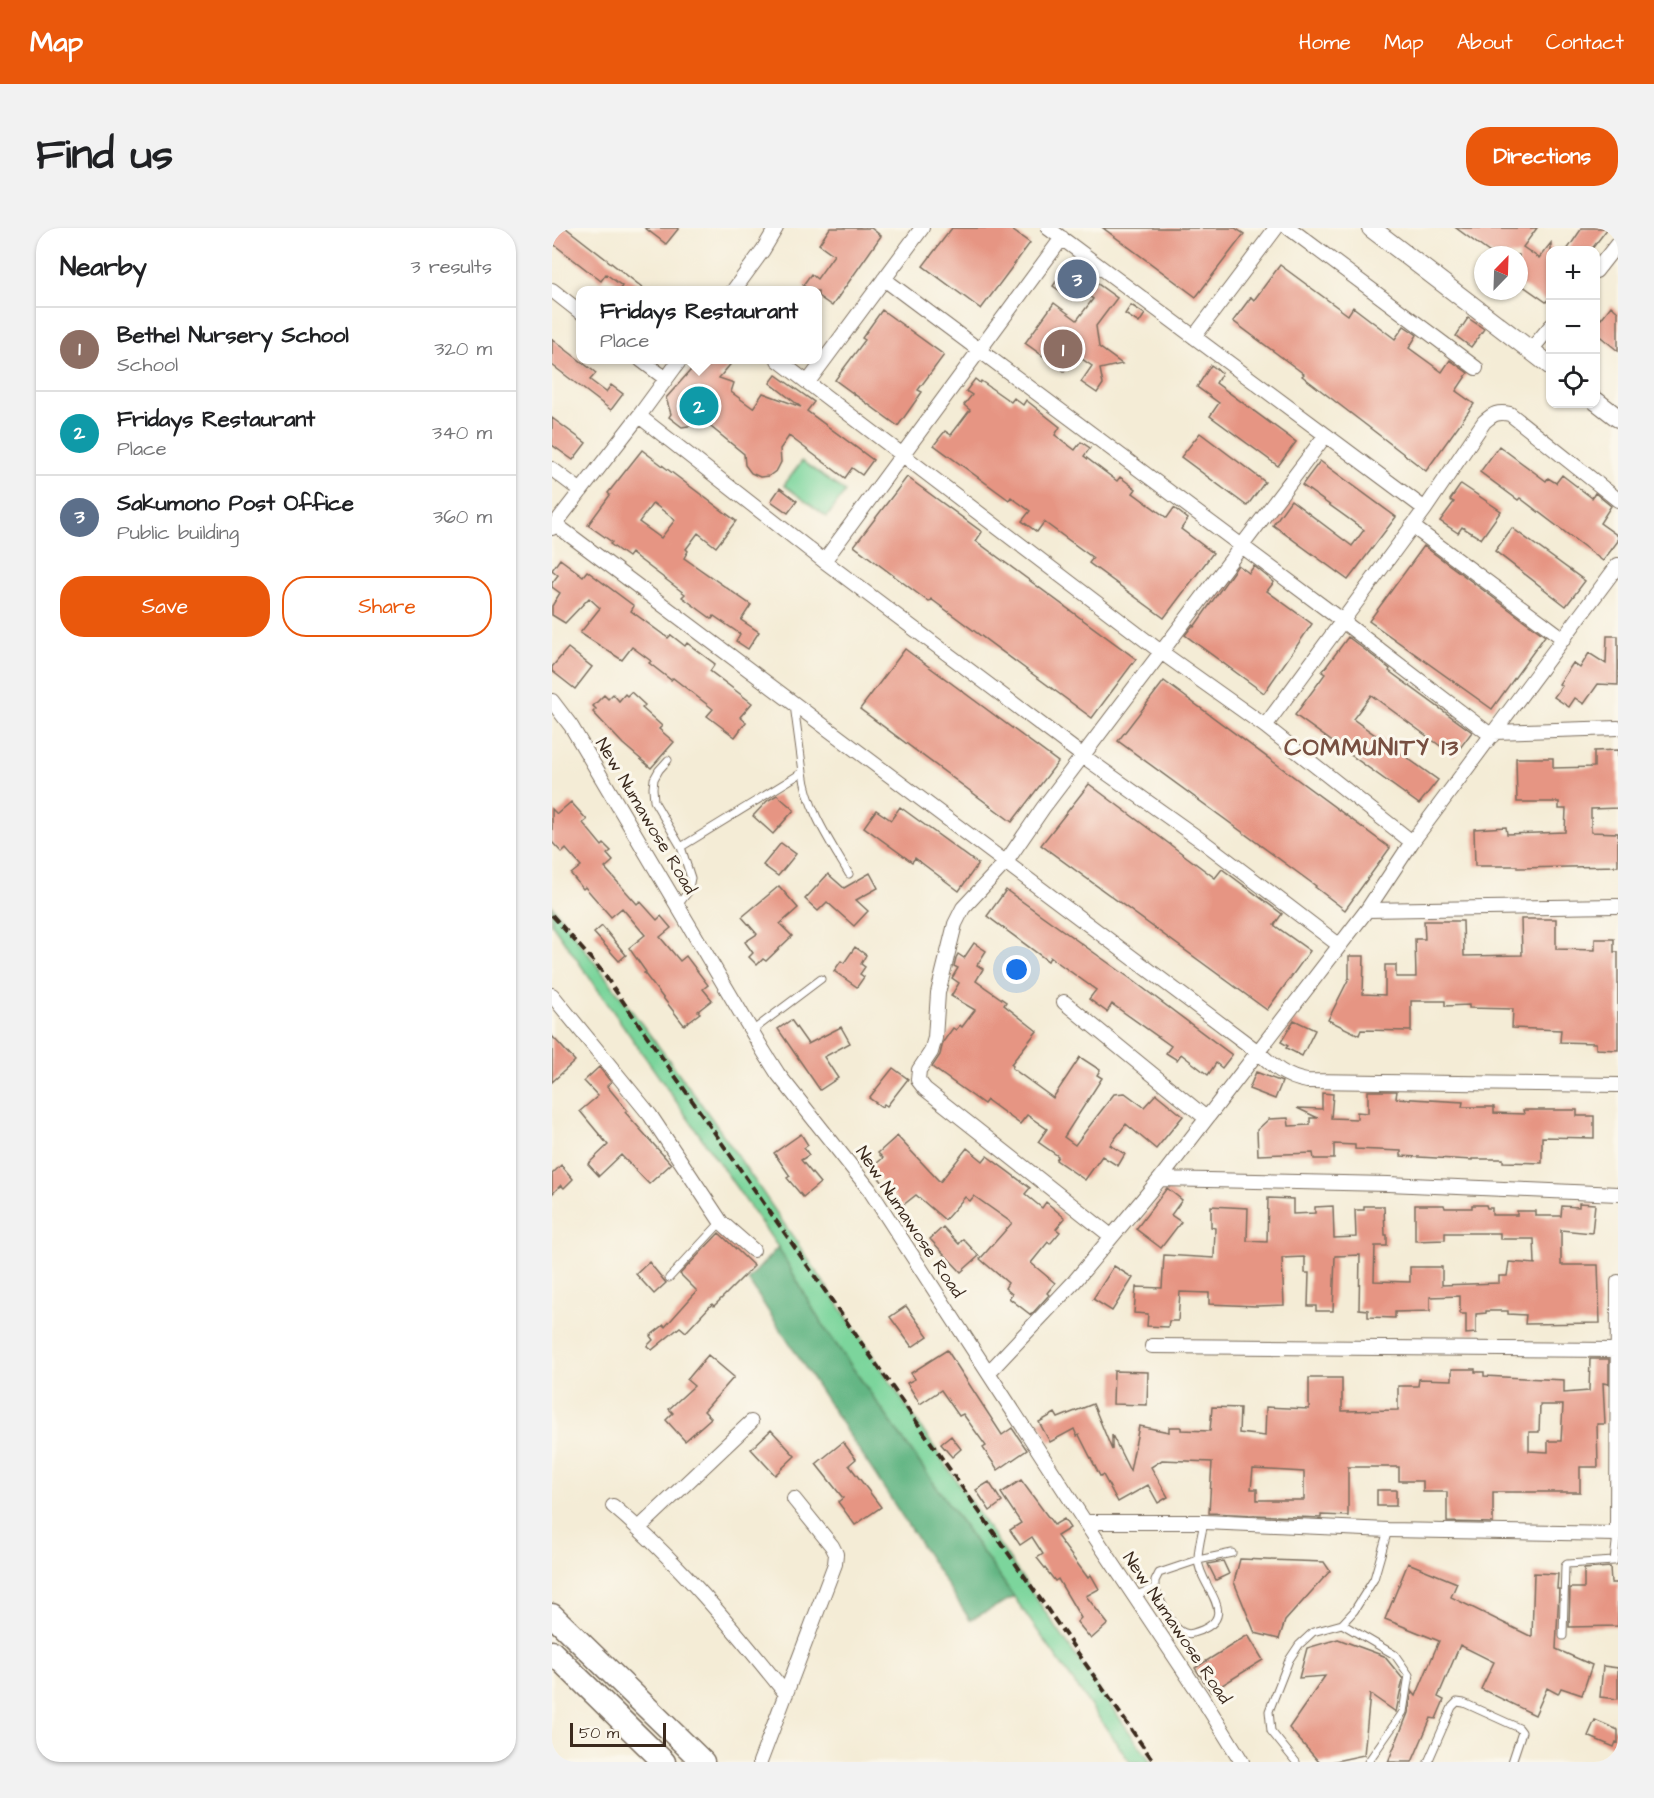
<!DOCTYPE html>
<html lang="en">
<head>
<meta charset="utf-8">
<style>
  body { margin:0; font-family:"Architects Daughter",sans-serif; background:#f2f2f2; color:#202124 }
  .controls { position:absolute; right:18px; top:18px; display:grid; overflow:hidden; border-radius:12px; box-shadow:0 2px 4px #0004 }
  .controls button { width:54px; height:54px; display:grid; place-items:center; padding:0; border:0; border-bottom:2px solid #e0e0e0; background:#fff; color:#202124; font:30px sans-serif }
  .compass { position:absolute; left:922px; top:18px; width:54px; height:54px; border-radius:50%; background:#fff; box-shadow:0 2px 4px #0004; rotate:23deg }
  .scale { position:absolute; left:18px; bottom:15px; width:96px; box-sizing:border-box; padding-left:6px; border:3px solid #3b2a1e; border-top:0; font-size:16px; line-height:21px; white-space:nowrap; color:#3b2a1e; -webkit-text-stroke:4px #fbf7ec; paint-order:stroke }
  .you { position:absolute; left:465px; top:742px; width:21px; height:21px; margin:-15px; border:4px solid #fff; border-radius:50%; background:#1a73e8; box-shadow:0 0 0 9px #1a73e833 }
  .badge { display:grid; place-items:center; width:39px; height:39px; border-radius:50%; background:#ea580c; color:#fff; font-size:20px; font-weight:700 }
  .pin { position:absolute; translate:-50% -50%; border:3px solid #fff; box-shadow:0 2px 6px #0006 }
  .popup { position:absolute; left:24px; top:58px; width:246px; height:78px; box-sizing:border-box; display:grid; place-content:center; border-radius:12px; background:#fff; filter:drop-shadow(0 2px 4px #0005); font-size:20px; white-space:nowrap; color:#757577 }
  .popup b { font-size:22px; color:#202124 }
  .popup::after { content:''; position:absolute; left:50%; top:100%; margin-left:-12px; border:12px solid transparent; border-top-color:#fff }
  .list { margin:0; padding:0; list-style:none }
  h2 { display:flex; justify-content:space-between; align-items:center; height:78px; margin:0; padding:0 24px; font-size:26px }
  h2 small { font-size:20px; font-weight:400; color:#757577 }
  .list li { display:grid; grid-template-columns:39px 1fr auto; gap:18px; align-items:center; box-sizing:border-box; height:84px; padding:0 24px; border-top:2px solid #e0e0e0 }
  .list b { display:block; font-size:22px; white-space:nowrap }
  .list p { margin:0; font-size:20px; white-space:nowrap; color:#757577 }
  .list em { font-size:20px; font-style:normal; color:#757577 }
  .actions { display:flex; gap:12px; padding:18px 24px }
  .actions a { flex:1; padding:14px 0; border:2px solid #ea580c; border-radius:24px; text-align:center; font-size:21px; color:#ea580c }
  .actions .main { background:#ea580c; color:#fff }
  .icon { flex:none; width:33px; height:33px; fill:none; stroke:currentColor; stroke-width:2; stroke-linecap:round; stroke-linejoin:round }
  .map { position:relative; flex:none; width:1066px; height:1534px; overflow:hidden; border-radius:24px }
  header { display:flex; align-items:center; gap:36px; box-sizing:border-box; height:84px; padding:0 30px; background:#ea580c; color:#fff }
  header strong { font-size:28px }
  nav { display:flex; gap:33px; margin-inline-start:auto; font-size:21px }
  .intro { display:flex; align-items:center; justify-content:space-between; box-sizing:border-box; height:144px; padding:0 36px }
  h1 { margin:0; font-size:42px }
  .button { padding:15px 27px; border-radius:24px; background:#ea580c; color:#fff; font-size:21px; font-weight:700 }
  main { display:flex; gap:36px; padding:0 36px }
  aside { flex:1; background:#fff; border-radius:24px; box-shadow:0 2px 4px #0004 }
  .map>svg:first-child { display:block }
</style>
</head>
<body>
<header>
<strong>Map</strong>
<nav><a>Home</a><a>Map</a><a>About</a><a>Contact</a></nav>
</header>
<div class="intro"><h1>Find us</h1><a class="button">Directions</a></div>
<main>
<aside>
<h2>Nearby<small>3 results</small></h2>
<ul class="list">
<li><span class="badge" style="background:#8d6e63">1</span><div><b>Bethel Nursery School</b><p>School</p></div><em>320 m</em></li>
<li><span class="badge" style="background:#0f9aa8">2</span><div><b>Fridays Restaurant</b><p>Place</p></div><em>340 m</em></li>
<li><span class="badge" style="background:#5c6f8a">3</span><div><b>Sakumono Post Office</b><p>Public building</p></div><em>360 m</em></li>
</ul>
<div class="actions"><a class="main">Save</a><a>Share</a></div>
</aside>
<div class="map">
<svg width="1066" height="1534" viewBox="0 0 1066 1534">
  <rect width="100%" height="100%" fill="#fbf7ec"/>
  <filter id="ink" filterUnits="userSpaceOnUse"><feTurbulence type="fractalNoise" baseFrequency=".0167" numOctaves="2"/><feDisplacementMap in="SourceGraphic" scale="12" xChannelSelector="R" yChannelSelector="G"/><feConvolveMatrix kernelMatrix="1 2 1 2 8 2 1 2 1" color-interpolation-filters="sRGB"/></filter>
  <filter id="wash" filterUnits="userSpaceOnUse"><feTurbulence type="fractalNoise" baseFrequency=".008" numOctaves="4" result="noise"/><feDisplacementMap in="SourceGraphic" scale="24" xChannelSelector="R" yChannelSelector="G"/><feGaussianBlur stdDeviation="1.35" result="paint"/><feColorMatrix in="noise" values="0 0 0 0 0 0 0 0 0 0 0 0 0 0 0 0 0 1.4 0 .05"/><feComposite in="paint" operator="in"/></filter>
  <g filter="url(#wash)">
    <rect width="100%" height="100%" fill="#f4ecd6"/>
    <path fill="#7bd59c" stroke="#5b805d" stroke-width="1.5" d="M250,233L293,264L275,289L232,257Z
      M0,678C55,752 114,825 167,901C313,1111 449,1327 599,1534H578L269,1095L226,1019L0,696Z"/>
    <path fill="#64b684" stroke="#507051" stroke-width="1.5" d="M226,1019L269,1095L462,1369L418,1392L196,1052Z"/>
    <g id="blocks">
      <path fill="#e69583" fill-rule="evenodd" d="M0,0H14L95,63H67L70,58L54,46L49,53L0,15Z
        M93,0H127L114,16Z
        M278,0H319L329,8L280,78L266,68V63H258L251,57L259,46L265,51L282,27L267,16Z
        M400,0H457L478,15L429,81L371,38Z
        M551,0H683L692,6L644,69Z
        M904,0H985L971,19L987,30L999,15V68L994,74L967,55V27H941Z
        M1030,0H1056L1039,22H1015Z
        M517,35L565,70L544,98L547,119L570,136L548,141L551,156L545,165L529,154L540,138L524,127L512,143L473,115L502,75L525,92L541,71L522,58L514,67L501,58Z
        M728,37L796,87L801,79L843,111L852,98L861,104L865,107L857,120L890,144L898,132L916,145L904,163L922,176L874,243L750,148L752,146L681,93L699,69L702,72Z
        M579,77L593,86L587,95L573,86Z
        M1059,78L1066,84V123L1044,105V87L1049,91Z
        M330,82L392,127L366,162L370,164L346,198L283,152L313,112L310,110Z
        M916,90L932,101L919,119L904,108Z
        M0,111L44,145L38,152L54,164L59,157L71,166L59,182L0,137Z
        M151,132H182L167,150L182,155L179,164L201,180L211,165L249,179L218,155L224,147L262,174L255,183L321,232L310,247L300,240L293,250L237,208L228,221L229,234L225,242L217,248L208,249L199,245L193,237L192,226L154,195L130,199L117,189L119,186L114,170L146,134L148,136Z
        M659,137L670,145L664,155L744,214L726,238L658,188L667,175L645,159Z
        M423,151L428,155L429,153L459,174L462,170L471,177L474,172L508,199L503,207L523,222L529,214L538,220L532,228L565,253L568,249L584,261L581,265L615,290L622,280L636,291L629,301L661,325L612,390L537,335L541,330L492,294L485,304L470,293L478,283L459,269L457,272L382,217L393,203L399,207L418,182L412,177L420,167L414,163Z
        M0,190L34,215L21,232L0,217Z
        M648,205L713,254L695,278L629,229Z
        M947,218L994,253L996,250L1004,255L1010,247L1040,270L1043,265L1059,278L1048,295L1066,308V313L1051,333L968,270L966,272L928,244Z
        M90,222L184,293L164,319L146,305L134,321L136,323L132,330L199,377L189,392L207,404L196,421L184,413L188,406L162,388L160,391L130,369L133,366L79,325L76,329L58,316L60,314L36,297L58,267L56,265ZM101,275L123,292L109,310L87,294Z
        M768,233L844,289L796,352L721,297L739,272L800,318L812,302L750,257Z
        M355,249L430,304L424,313L584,431L540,490L379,371L377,374L302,318Z
        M909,256L949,283L929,311L910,299L906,305L888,293L902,274L898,272Z
        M228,260L245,273L236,285L219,273Z
        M960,300L1033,353L1014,378L943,323Z
        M872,318L993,408L940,481L817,393Z
        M8,331L31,348L35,343L82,378L79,383L116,410L119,407L133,418L135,415L163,436L158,443L200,475L188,489L194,494L183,509L155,488L161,481L121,450L119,452L97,435L99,433L80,419L70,432L28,405L48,380L37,370L13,395L0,387V378L8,365L0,359V355L6,347L0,342Z
        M686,337L697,345L702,338L722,354L715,363L760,396L712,465L633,407L641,397L642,399Z
        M1055,408H1066V457L1046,456L1032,476L1023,470L1017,479L1002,469L1010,458L1007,456L1021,435L1028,440L1037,425L1054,436Z
        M796,409L838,441L837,443L920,504L902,528L819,467L801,491L886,552L867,576L743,487L773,446L770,444Z
        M16,420L40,439L23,461L0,443V439Z
        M353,421L506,534L460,594L308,481Z
        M612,453L838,620L793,682L763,659L764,658L566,513Z
        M79,464L93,477L90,480L110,498L107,501L122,514L99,540L71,516L41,484L44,481L41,478L52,467L56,471L61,466L67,473L73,466L75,468Z
        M1066,522V580L1039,581V604L1066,605V638L965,640V638H923L922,601L954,599L955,606L1013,604L1014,581H1007V574H965L964,530H1001V540L1042,539V523Z
        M537,556L663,650L670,641L730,686L722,697L758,723L715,782L489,617Z
        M225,567L242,582L221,606L201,588L215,573Z
        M19,574L35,592L31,595L50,618L52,616L59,623L55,626L61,633L53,640L85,676L88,673L105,692L109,688L119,700L108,709L128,733L134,728L156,757L151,761L160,772L146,783L148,785L132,797L92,745L94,744L77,720L93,707L70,680L59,689L33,659L31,661L19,646L29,638L14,621L10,625L0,614V581L5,586Z
        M348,579L426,636L407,663L363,630L360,634L312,599L324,582L339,592Z
        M229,615L244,626L226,648L211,637Z
        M318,645L326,660L304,672L316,683L302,698L275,674L266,683L253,671L276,646L292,660Z
        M227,658L246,680L228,696L240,708L214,733L211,731L205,737L197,729L201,725L193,714L205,706L190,689Z
        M454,662L579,751L680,827L670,840L664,835L656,847L629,826L625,832L614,825L619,818L560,776L555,784L537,771L544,762L498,729L496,733L435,688Z
        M969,691H1004V721L1043,722V711H1062V724H1066V822L1044,821V815L1008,814L1009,802L960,800L961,781L917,780V777L893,778V773H859V803L809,802L807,807L776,792L797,750V728H812L811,766L833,767V737H844V749H864L863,711H873L872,693H911L912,728L970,727Z
        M50,698L74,727L67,733L42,705Z
        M422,715L434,723L425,737L431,741L424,753L454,774L452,777L485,803L459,836L461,838L460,840L501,870L528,829L548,842L545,847L550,850L512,909L523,917L562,866L573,865L592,879L604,866L631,888L604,921L574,896L558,917L573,926L566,938L550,928L533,952L504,932L506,928L486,914L495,901L475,887L468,896L435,872L432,876L380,839L388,827L391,814L401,800L404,802L408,797L410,799L423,782L399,768L407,755L400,750L406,740L402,738L404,730L406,726L412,730Z
        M303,719L314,727L309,736L313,739L308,746L312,749L305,759L282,743L289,733L292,735Z
        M239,792L256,816L289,799L298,815L272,829L286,850L268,862L226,801Z
        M742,792L763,802L750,828L734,820L736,818L729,814Z
        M0,808L23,833L0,854Z
        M47,839L59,854L55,858L75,882L73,884L119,936L97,956L69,927L47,948L36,936L56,917L28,883L46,868L32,853Z
        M341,840L356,851L335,878L332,876L330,879L317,870Z
        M704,844L730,854L723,871L697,861Z
        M816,863H845L844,870L911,874L910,879H942V885L972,886L971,882H1025V888H1042V910L990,909V935L951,934V931H920V932L849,928V923L803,921V917L782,916V931H762L761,925L706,927L705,902L717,891L736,890L737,898L758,897V890H766L745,880L770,881V865L781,866L779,890L805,891V884L816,885Z
        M249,906L256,917L252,920L257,927L249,932L268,955L251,969L235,950L238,948L222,925Z
        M345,908L388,954L415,920L431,933L435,928L478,960L473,966L490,980L494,974L513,990L504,1001L508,1004L498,1016L496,1014L479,1035L503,1055L495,1065L497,1067L479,1087L457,1070L460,1066L453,1060L456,1055L428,1031L460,995L422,968L418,973L413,969L393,992L364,967L350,978L319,940L331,930L326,925Z
        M9,937L21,951L12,960L9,957L0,966V946Z
        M615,960L630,972L619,987L629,994L609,1020L584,1001Z
        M716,970L741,971V986L763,985V979L781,978L782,1010L804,1009L803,982H812V978H832L833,1007H835V1018H823L822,1053L858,1054V1039H890V1057L947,1055V1048H955L957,1034L983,1036L982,1011H948V1005H893V1012L863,1013V977H892L893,980H920V977H934L935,980H940V987H965V983H984V988H1009L1010,978L1027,979V975L1043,976L1040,1005L1009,1002V1037H1046L1048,1095L973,1096L974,1087L956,1086V1083H934V1085L924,1086V1105L914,1106V1086H908V1068L878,1069V1083L843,1084V1090L816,1089V1082L807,1081L808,1027L783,1028L781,1083H764V1078H756L757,1045H753V1030L752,1029L730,1030L732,1077L705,1078L657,1076V1065L628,1064L626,1093H617L616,1099L595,1098L596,1086L582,1085L584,1059L610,1060L612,1027L662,1030L663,1000L659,999V978L696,980L695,1013L715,1014Z
        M391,999L407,1016L411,1011L427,1028L409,1044L378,1011Z
        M167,1005L202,1038L162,1078L160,1076L134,1104L128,1099L100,1122L95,1118L101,1112L98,1108L112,1097L113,1099L145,1063L128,1046Z
        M97,1034L114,1055L102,1066L84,1046Z
        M562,1038L581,1050L560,1083L541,1071Z
        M354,1078L376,1108L360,1119L338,1089Z
        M395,1122L450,1207L460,1200L475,1222L446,1242L431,1220L434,1218L411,1186L407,1188L389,1162L368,1176L355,1155L363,1151L359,1145Z
        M156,1127L182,1149L152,1183L159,1190L133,1213L114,1192L121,1185L117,1181L142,1158L135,1152Z
        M1038,1131H1057V1156L1051,1155L1053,1196H1045L1046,1239H1028V1264H941V1295L895,1294V1264H871V1253H847V1239H796V1288L769,1287V1290L657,1285L660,1234L610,1232L599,1239L616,1269L606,1275L596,1257L566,1274L551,1247L548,1248L527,1207L525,1208L522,1201L498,1214L487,1194L503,1185L506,1190L541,1176L560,1222V1207L578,1243L587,1198L617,1204V1199H629V1202L658,1203L660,1179L688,1180L687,1205L713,1208L714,1179L757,1181V1150H790V1183L846,1182V1158H866L867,1151L900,1152V1141H923V1144H932V1148L1012,1152V1165L1037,1163ZM988,1177H1011L1009,1213H996V1224L977,1223V1204H987ZM701,1241L752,1244V1272H705V1261H699Z
        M562,1143L596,1144L595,1177L561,1176Z
        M219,1202L243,1228L223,1247L199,1221Z
        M399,1208L409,1221L400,1229L389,1216Z
        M291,1214L304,1231L297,1237L329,1279L303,1297L286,1274L291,1270L264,1236Z
        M469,1252L502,1297L512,1291L518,1300L505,1308L536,1350L539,1347L547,1361L534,1368L556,1396L539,1411L525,1394L529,1390L506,1351L503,1353L485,1330L491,1326L480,1309L468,1317L458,1302L469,1295L449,1265Z
        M437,1254L450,1274L438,1283L424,1262Z
        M825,1262H844V1278H825Z
        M688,1331L772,1334L778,1343L733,1393L727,1411L703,1405L682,1354Z
        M671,1333L677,1346L664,1352L656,1336Z
        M856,1335L905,1355L899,1369L980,1409L982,1345L1006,1346L1005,1361H1007L1004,1421L1040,1437L1030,1467L1009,1460L1006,1466L995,1460L983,1487L929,1461L942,1434L908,1417L886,1469L892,1472L884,1491L879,1490L860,1534H836L856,1485L860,1463L864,1468L887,1413L833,1391Z
        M1058,1339L1059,1355H1066V1398L1017,1399L1018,1360H1032V1341Z
        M696,1407L711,1432L659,1464L643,1440Z
        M786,1411L832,1428L851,1451L844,1484L818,1466L812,1527L779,1534H767L737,1500L773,1448L747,1450L755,1420Z
        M1051,1438L1066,1440V1471L1048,1469Z
        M1043,1492L1066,1502V1515L1064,1514L1062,1519L1036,1508Z"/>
    </g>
  </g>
  <g filter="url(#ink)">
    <use href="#blocks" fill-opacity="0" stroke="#7c6e5e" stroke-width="1.5"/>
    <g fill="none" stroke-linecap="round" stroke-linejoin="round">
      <g stroke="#7c6e5e" stroke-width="9">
        <path id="service" d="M116,532L107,542L102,551L101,560L102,573L129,619L139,650L136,664L126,677
          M251,544C255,581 279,615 297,646
          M129,619L251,544L242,477
          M200,803L269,751
          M117,1050L169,994
          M652,1294C650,1306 646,1319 646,1331C647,1360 693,1390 641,1405C622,1411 610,1375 603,1360V1353L607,1345L646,1332L680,1325
          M581,1368L603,1360
          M790,1396L843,1427L857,1447L851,1484L816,1534
          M1011,1408L1013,1338L1015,1336L1062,1333L1065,1306
          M744,1534L719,1503L717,1483L737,1432L747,1417L761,1404L790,1396L802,1383L822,1351L836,1302
          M876,1534L900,1479L905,1474L912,1475L967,1500L970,1504L960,1534"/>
      </g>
      <g stroke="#7c6e5e" stroke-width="16">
        <path id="minor" d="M496,0L873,281
          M737,0L924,140
          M1044,43L1066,15
          M332,51L789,392L940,508
          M0,62L28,84
          M181,63L211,22L224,0
          M642,109L724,0
          M978,123L999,98
          M89,132L113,150
          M226,132L609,424L713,498L860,614
          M256,154L370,0
          M87,188L272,333L531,528L653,615L787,717
          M0,241L29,263
          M3,296L706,824C722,839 733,849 755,853L1066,857
          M860,298L1012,411
          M0,300L87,188L128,132
          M272,333L510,10
          M0,473L19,498L212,824L226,846L317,961L533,1294L649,1468L690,1534
          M713,498L873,281L932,194C941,186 946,183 958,186L1066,272
          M942,504L1066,500
          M815,682L1066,678
          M0,767L98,887L169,994L201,1022
          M512,774L654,890
          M608,951L836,956L1066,966
          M559,1008L373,861L366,852L367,842L379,824L383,810L386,765L403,696L411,680L454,634L491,580L773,208
          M600,1118L1066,1122
          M437,1144L522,1054L608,951L815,682L860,614L1066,337
          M61,1278C125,1332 182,1401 234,1466
          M533,1294H652L836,1302L1066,1306
          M87,1300L199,1194
          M1065,1306L1066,1054
          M208,1534L283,1336L284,1326L280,1318L242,1271"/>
      </g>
      <g stroke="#7c6e5e" stroke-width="20">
        <path id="tertiary" d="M819,0L999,138
          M1044,173L1066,190"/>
      </g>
      <g stroke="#7c6e5e" stroke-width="25">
        <path id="primary" d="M0,1387L151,1534
          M0,1424L112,1534"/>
      </g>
      <use href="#service" stroke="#fff" stroke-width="7"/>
      <use href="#minor" stroke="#fff" stroke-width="14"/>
      <use href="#tertiary" stroke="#fff" stroke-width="18"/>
      <use href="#primary" stroke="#fff" stroke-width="22"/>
      <path stroke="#3b2a1e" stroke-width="4" stroke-dasharray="9 4.5" stroke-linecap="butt" d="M0,687L49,742L602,1534"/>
    </g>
  </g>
  <g text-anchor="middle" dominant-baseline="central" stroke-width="6" stroke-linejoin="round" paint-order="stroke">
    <g font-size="18" fill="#3b2a1e" stroke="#fbf7ec">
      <text transform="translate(94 588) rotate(59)">New Numawose Road</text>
      <text transform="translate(358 994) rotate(56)">New Numawose Road</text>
      <text transform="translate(625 1400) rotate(56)">New Numawose Road</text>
    </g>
    <g font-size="24" font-weight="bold" letter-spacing="1.5" fill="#774f41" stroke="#fbf7ec">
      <text x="820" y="520">COMMUNITY 13</text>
    </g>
  </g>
</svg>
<div class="controls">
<button>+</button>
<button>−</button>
<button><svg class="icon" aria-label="locate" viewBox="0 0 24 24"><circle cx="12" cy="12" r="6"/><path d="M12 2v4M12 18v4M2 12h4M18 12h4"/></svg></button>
</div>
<svg class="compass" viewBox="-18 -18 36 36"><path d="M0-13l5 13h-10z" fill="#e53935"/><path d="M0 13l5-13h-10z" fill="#757577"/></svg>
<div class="scale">50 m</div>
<div class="you"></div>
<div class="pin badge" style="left:511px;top:121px;background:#8d6e63">1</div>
<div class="pin badge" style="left:147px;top:178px;background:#0f9aa8">2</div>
<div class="popup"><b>Fridays Restaurant</b>Place</div>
<div class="pin badge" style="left:525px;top:51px;background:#5c6f8a">3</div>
</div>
</main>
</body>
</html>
